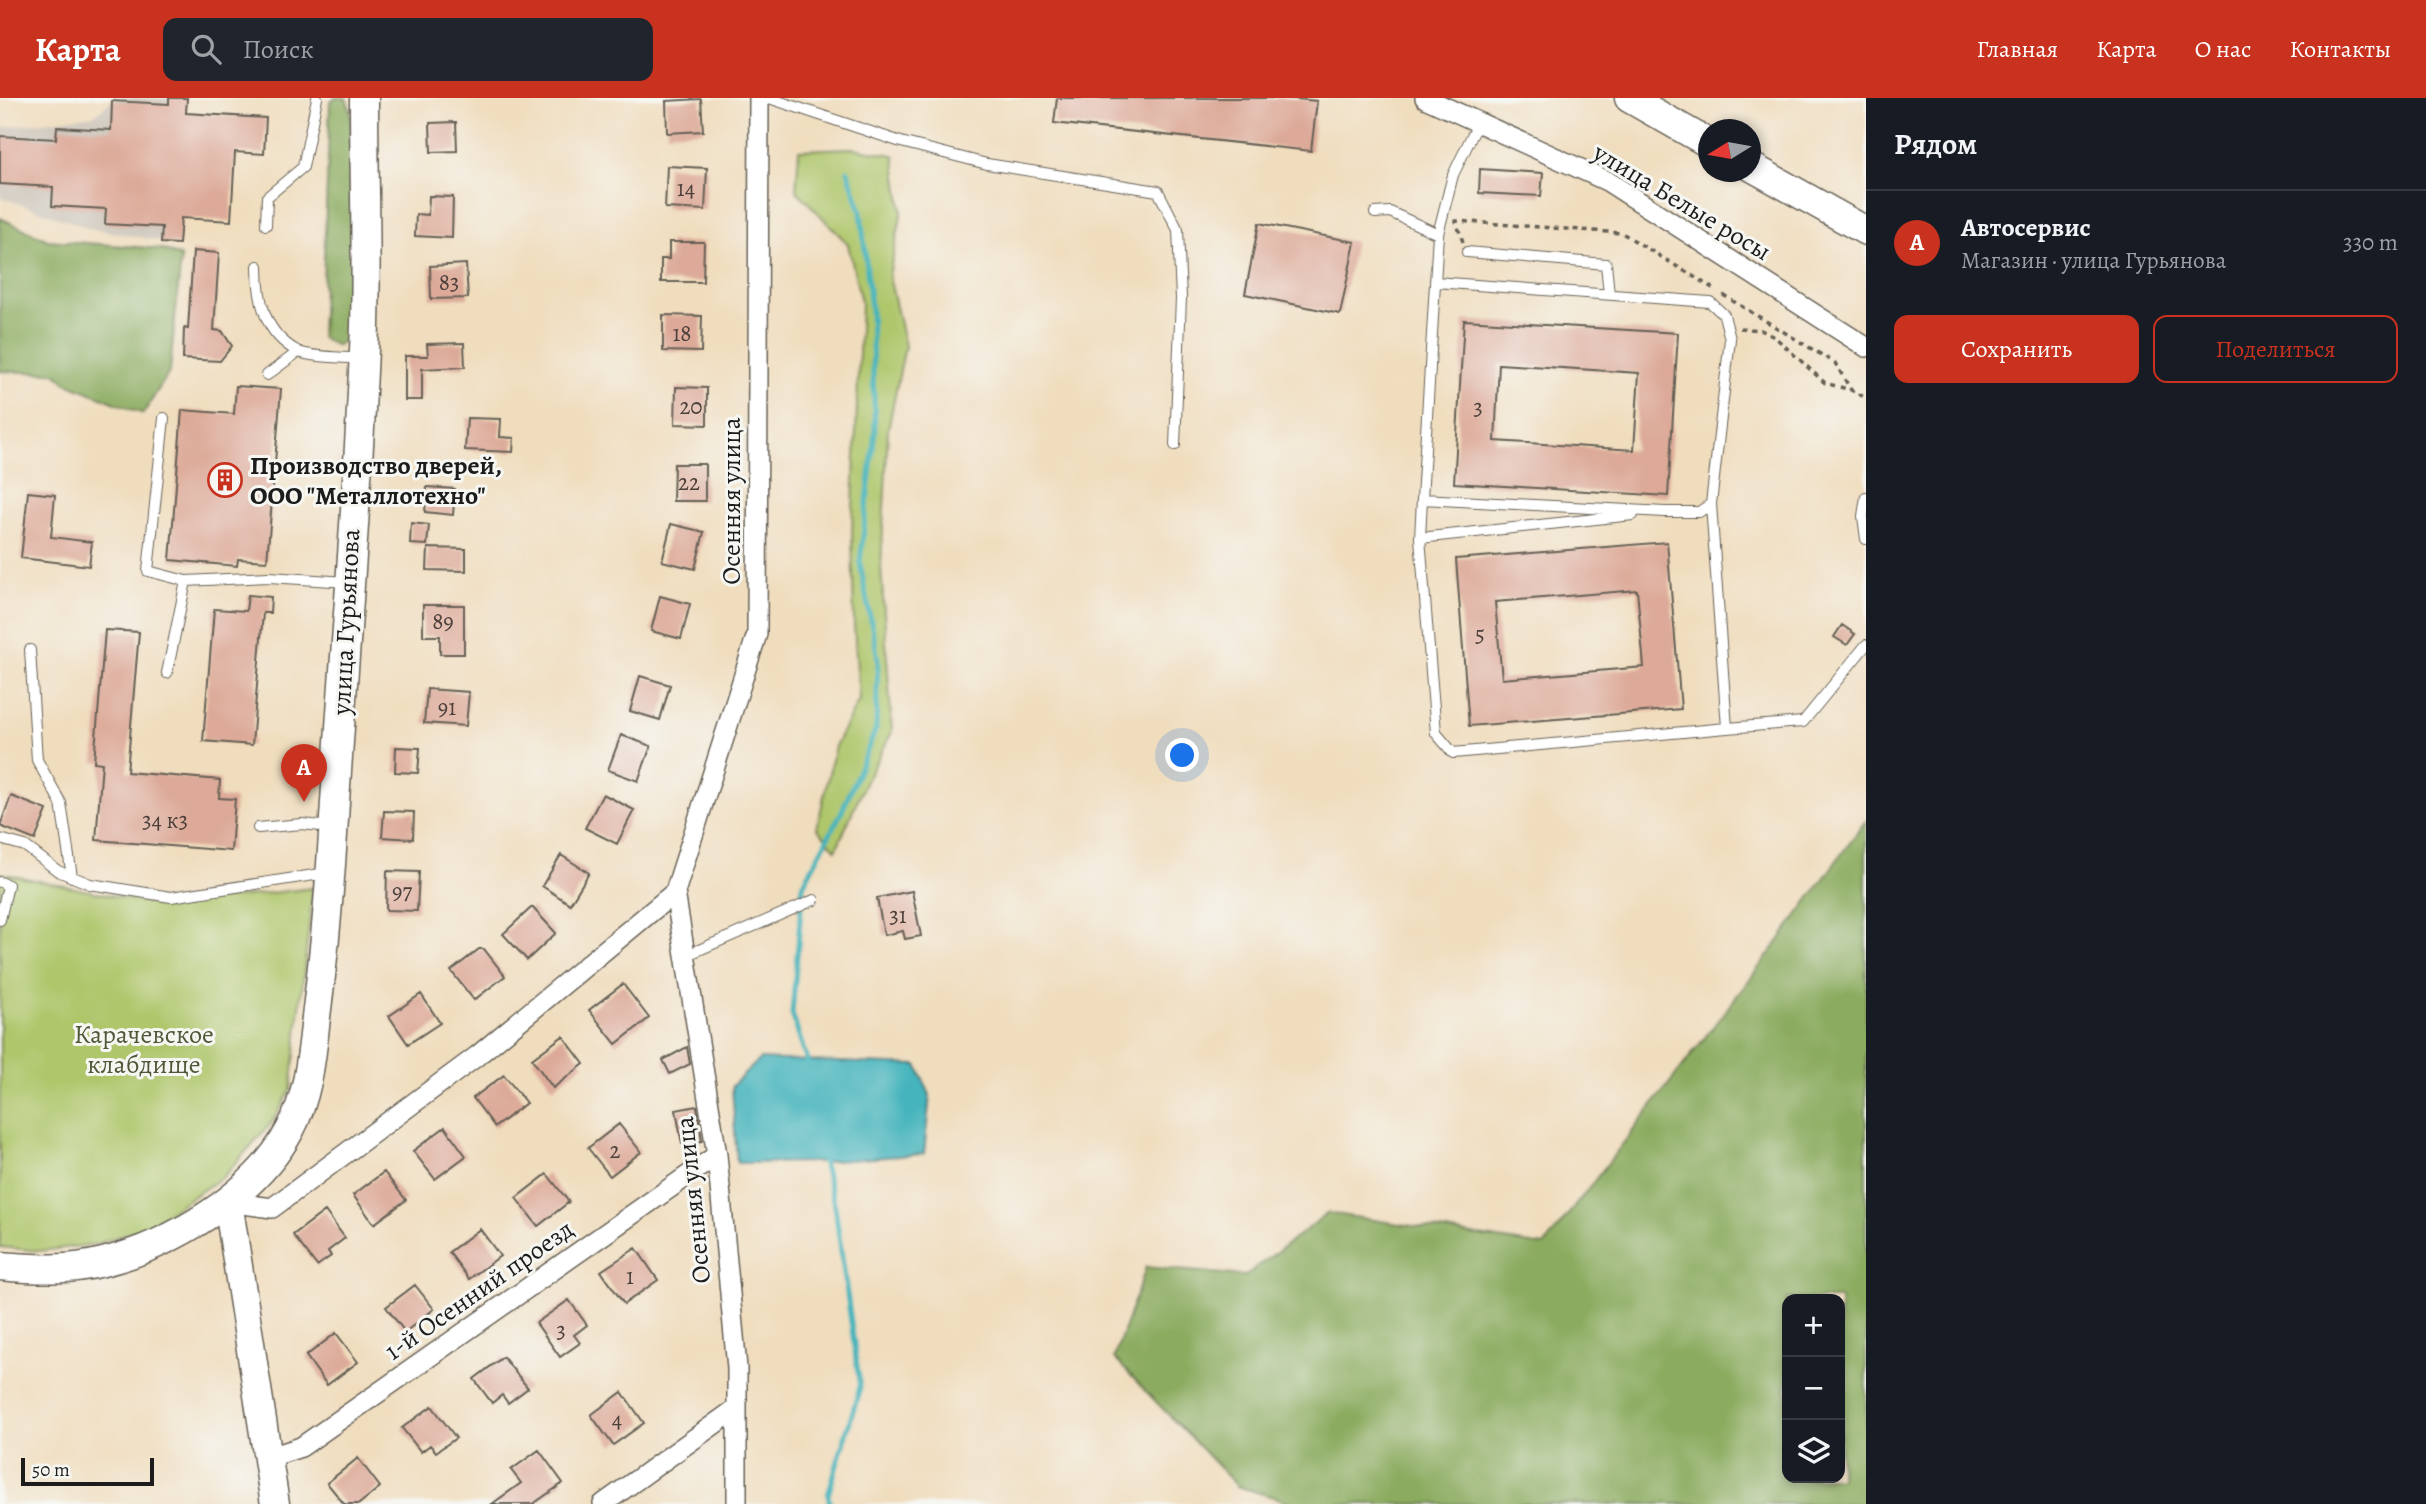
<!DOCTYPE html>
<html lang="ru">
<head>
<meta charset="utf-8">
<style>
  body { margin:0; font-family:Alegreya,serif; background:#20242c; color:#f1f3f6 }
  .controls { position:absolute; right:21px; bottom:21px; display:grid; overflow:hidden; border-radius:14px; box-shadow:0 4px 10px #0003 }
  .controls button { width:63px; height:63px; display:grid; place-items:center; padding:0; border:0; border-bottom:2px solid #363941; background:#171b24; color:#f1f3f6; font:35px sans-serif }
  .compass { position:absolute; left:1698px; top:21px; width:63px; height:63px; border-radius:50%; background:#171b24; box-shadow:0 4px 10px #0003; rotate:259deg }
  .scale { position:absolute; left:21px; bottom:18px; width:133px; box-sizing:border-box; padding-left:7px; border:4px solid #1c1c1c; border-top:0; font-size:19px; line-height:24px; white-space:nowrap; color:#1c1c1c; -webkit-text-stroke:5px #f6f6f2; paint-order:stroke }
  .you { position:absolute; left:1183px; top:658px; width:24px; height:24px; margin:-18px; border:5px solid #fff; border-radius:50%; background:#1a73e8; box-shadow:0 0 0 10px #1a73e833 }
  .badge { display:grid; place-items:center; width:46px; height:46px; border-radius:50%; background:#c8321e; color:#fff; font-size:23px; font-weight:700 }
  .pin { position:absolute; translate:-50% -58px; filter:drop-shadow(0 2px 4px #0008) }
  .pin::after { content:''; position:absolute; top:37px; width:24px; height:21px; background:inherit; clip-path:polygon(0 0,100% 0,50% 100%) }
  .list { margin:0; padding:0; list-style:none }
  h2 { display:flex; justify-content:space-between; align-items:center; height:91px; margin:0; padding:0 28px; font-size:30px }
  h2 small { font-size:23px; font-weight:400; color:#9ea1a6 }
  .list li { display:grid; grid-template-columns:46px 1fr auto; gap:21px; align-items:center; box-sizing:border-box; height:105px; padding:0 28px; border-top:2px solid #363941 }
  .list b { display:block; font-size:26px; white-space:nowrap }
  .list p { margin:0; font-size:23px; white-space:nowrap; color:#9ea1a6 }
  .list em { font-size:23px; font-style:normal; color:#9ea1a6 }
  .actions { display:flex; gap:14px; padding:21px 28px }
  .actions a { flex:1; padding:16px 0; border:2px solid #c8321e; border-radius:14px; text-align:center; font-size:24px; color:#c8321e }
  .actions .main { background:#c8321e; color:#fff }
  .icon { flex:none; width:38px; height:38px; fill:none; stroke:currentColor; stroke-width:2; stroke-linecap:round; stroke-linejoin:round }
  .map { position:relative; flex:none; width:1866px; height:1406px; overflow:hidden }
  header { display:flex; align-items:center; gap:42px; box-sizing:border-box; height:98px; padding:0 35px; background:#c8321e; color:#fff }
  header strong { font-size:33px }
  nav { display:flex; gap:38px; margin-inline-start:auto; font-size:24px }
  .search { width:490px; height:63px; background:#20242c; display:flex; align-items:center; gap:18px; box-sizing:border-box; padding:0 24px; border-radius:14px; color:#9ea1a6; font-size:26px }
  main { display:flex }
  aside { flex:1; background:#171b24 }
  .map>svg:first-child { display:block }
</style>
</head>
<body>
<header>
<strong>Карта</strong>
<div class="search"><svg class="icon" aria-label="search" viewBox="0 0 24 24"><circle cx="10" cy="10" r="6"/><path d="M15 15l6 6"/></svg>Поиск</div>
<nav><a>Главная</a><a>Карта</a><a>О нас</a><a>Контакты</a></nav>
</header>
<main>
<div class="map">
<svg width="1866" height="1406" viewBox="0 0 1866 1406">
  <rect width="100%" height="100%" fill="#f6f6f2"/>
  <filter id="ink" filterUnits="userSpaceOnUse"><feTurbulence type="fractalNoise" baseFrequency=".0143" numOctaves="2"/><feDisplacementMap in="SourceGraphic" scale="14" xChannelSelector="R" yChannelSelector="G"/><feConvolveMatrix kernelMatrix="1 2 1 2 8 2 1 2 1" color-interpolation-filters="sRGB"/></filter>
  <filter id="wash" filterUnits="userSpaceOnUse"><feTurbulence type="fractalNoise" baseFrequency=".00686" numOctaves="4" result="noise"/><feDisplacementMap in="SourceGraphic" scale="28" xChannelSelector="R" yChannelSelector="G"/><feGaussianBlur stdDeviation="1.57" result="paint"/><feColorMatrix in="noise" values="0 0 0 0 0 0 0 0 0 0 0 0 0 0 0 0 0 1.4 0 .05"/><feComposite in="paint" operator="in"/></filter>
  <g filter="url(#wash)">
    <rect width="100%" height="100%" fill="#f0ddbe"/>
    <path fill="#cbc3b8" d="M120,0H187L179,146L88,130L0,99V30L95,17L112,2Z"/>
    <path fill="#afc66b" stroke="#667144" stroke-width="2" d="M852,50L894,57L902,113L889,178L905,248L888,332L881,469L892,634L865,685L836,752L817,730L835,648L859,602L854,527L852,435L861,204L848,146L796,92L799,52Z
      M0,775L163,808L313,790L291,992L273,1023L224,1078L146,1129L97,1146L40,1153L0,1149Z"/>
    <path fill="#8bab5f" stroke="#54643e" stroke-width="2" fill-rule="evenodd" d="M335,0H346L351,14L355,235L337,248L321,239L330,3Z
      M0,120L48,142L162,151L181,159L170,273L143,316L66,285L55,275L0,273Z
      M1866,722V1406H1296L1237,1388L1114,1260L1146,1169L1245,1178L1328,1115L1544,1148L1770,855ZM1840,1201V1380H1787V1201Z"/>
    <path fill="#44b4bc" stroke="#30686c" stroke-width="2" d="M760,961L917,967L930,997L924,1056L823,1064L737,1065L732,988Z"/>
    <g fill="none" stroke-linecap="round" stroke-linejoin="round">
      <path stroke="#44b4bc" stroke-width="5" d="M809,969L792,916L803,787L842,713L876,631L878,561L860,465L875,333L871,212L861,114L848,73
        M822,1059L835,1109L860,1289L828,1397L830,1406"/>
    </g>
    <g id="blocks">
      <path fill="#da9" fill-rule="evenodd" d="M169,0H187L186,15L266,20L264,56L235,54L231,123L181,120L179,146L161,145L162,129L105,126L106,111L52,108L53,89L0,86V38L56,41L57,29L111,32L112,3L169,6Z
        M1057,0H1285L1317,3L1311,53L1054,25Z
        M701,1L703,33L667,35L666,3Z
        M456,24L457,53L431,54L430,25Z
        M667,68L707,70L705,112L665,110Z
        M1480,71L1543,75L1541,98L1479,95Z
        M429,98L453,99L452,140L415,138L416,116L428,117Z
        M1259,125L1355,144L1340,216L1245,196Z
        M669,144H704L703,184H661V161H669Z
        M193,153L219,155L214,232L222,233L232,248L220,263L183,261L184,230L188,231Z
        M466,166L468,200L431,201L430,168Z
        M663,217L702,218L701,254L663,253Z
        M1464,222L1678,235L1668,398L1454,385ZM1499,266L1639,275L1634,352L1495,343Z
        M464,245L465,269L422,271V302H405V258H428L427,246Z
        M236,288L281,291L267,463L238,461L237,468L170,462L182,312L234,316Z
        M676,289L707,290V327L675,326Z
        M467,320L501,321L500,339L514,340L513,354L465,352Z
        M674,366H705V403H673Z
        M427,389L455,391L453,417L425,414Z
        M28,394L55,397L51,439L92,444L89,468L21,460Z
        M411,425L429,427L427,447L410,446Z
        M671,426L704,434L695,471L662,463Z
        M1667,444L1681,611L1469,628L1456,461ZM1637,492L1644,569L1502,581L1495,504Z
        M428,450L466,451V473L427,472Z
        M248,497L271,499L270,515H263L252,647L203,643L214,511L246,513Z
        M660,498L690,506L681,541L651,533Z
        M423,507H464V556H440V538H423Z
        M1842,527L1855,536L1847,547L1834,539Z
        M105,532L139,534L127,674L220,682L219,700L235,701L231,753L96,742L102,665L94,664Z
        M640,578L670,587L660,622L630,613Z
        M427,591L469,594L466,628L424,625Z
        M621,637L651,648L638,683L608,672Z
        M396,649L420,650L418,675L395,674Z
        M603,696L634,712L617,746L585,730Z
        M11,698L47,712L35,742L0,728Z
        M384,713L414,714L413,741L382,739Z
        M561,757L589,775L570,806L542,788Z
        M387,773L419,774L417,813L386,812Z
        M912,793L921,838L905,841L903,833L884,837L877,800Z
        M532,809L556,835L527,862L503,836Z
        M479,851H484L505,878L474,902L451,873Z
        M623,886L649,920L616,946L589,912Z
        M421,896L440,925L408,946L389,918Z
        M563,938L584,966L553,990L532,961Z
        M687,949L690,966L670,976L663,962Z
        M504,977L526,1005L495,1029L473,1000Z
        M697,1008L702,1043L682,1046L676,1012Z
        M619,1026L641,1054L610,1078L588,1050Z
        M445,1029L466,1058L435,1081L413,1053Z
        M384,1074L406,1102L374,1126L353,1097Z
        M547,1076L569,1104L538,1128L516,1100Z
        M325,1113L345,1140L328,1153L331,1158L317,1168L293,1137Z
        M480,1131L500,1158L469,1181L449,1154Z
        M636,1150L658,1182L624,1206L601,1173Z
        M415,1187L434,1211L405,1234L386,1209Z
        M569,1202L587,1227L574,1237L580,1245L560,1259L536,1225Z
        M336,1235L358,1264L327,1287L306,1258Z
        M503,1259L528,1290L508,1305L502,1297L492,1305L474,1281Z
        M622,1294L644,1325L613,1347L591,1317Z
        M432,1308L456,1340L436,1354L430,1347L421,1354L402,1330Z
        M539,1352L563,1385L533,1406H492L521,1385L511,1372Z
        M358,1360L380,1389L359,1406H344L327,1385Z"/>
    </g>
  </g>
  <g filter="url(#ink)">
    <use href="#blocks" fill-opacity="0" stroke="#666055" stroke-width="2"/>
    <g fill="none" stroke-linecap="round" stroke-linejoin="round">
      <g stroke="#666055" stroke-width="12">
        <path id="lane" d="M769,0L901,44L987,66L1158,93L1178,132L1181,200L1175,347
          M1375,115L1390,114L1438,136L1422,401L1665,414H1699L1711,406
          M266,127L267,99L303,69L317,0
          M1438,136L1453,77L1478,25
          M1467,154L1606,166L1609,196
          M258,168C258,202 264,235 297,253C309,260 346,259 362,261
          M1435,184L1710,204L1724,217L1730,241L1711,406L1727,630L1803,624L1866,547
          M267,277L298,254
          M164,320L148,473L186,483
          M1866,399L1863,418L1866,441
          M1422,401L1420,440L1436,635L1453,655L1727,630
          M1420,440L1633,417
          M30,552L37,662L61,705L72,779
          M167,575L186,483L269,479L348,484
          M258,730L302,726L330,729
          M0,741L25,748L58,773L90,786L171,799L327,775
          M0,784L8,787L0,822
          M685,858L814,802"/>
      </g>
      <g stroke="#666055" stroke-width="22">
        <path id="street" d="M1425,0L1607,83L1866,249
          M228,1104L272,1110L477,958L675,794
          M267,1360L301,1349L717,1057
          M603,1406L737,1310
          M737,1406V1270L717,1057L675,794L757,536L759,0"/>
      </g>
      <g stroke="#666055" stroke-width="31">
        <path id="secondary" d="M1629,0L1708,45
          M1750,68L1866,133
          M228,1104L275,1406
          M0,1168C34,1171 70,1173 103,1164C173,1147 256,1096 290,1032C310,995 312,951 317,911C326,842 331,774 335,704C345,546 359,387 365,228C367,152 364,76 364,0"/>
      </g>
      <path stroke="#666055" stroke-width="3.5" stroke-dasharray="5 5" stroke-linecap="butt" d="M1463,144L1456,123L1622,135L1714,191
        M1723,197L1835,265L1851,292
        M1740,230L1761,232L1776,240L1825,285L1851,292L1866,300"/>
      <use href="#lane" stroke="#fff" stroke-width="10"/>
      <use href="#street" stroke="#fff" stroke-width="19"/>
      <use href="#secondary" stroke="#fff" stroke-width="28"/>
    </g>
  </g>
  <defs>
    <g id="building-ring" transform="scale(1.75)"><circle r="9.5" fill="#f6f6f2" stroke="#c8321e" stroke-width="1.5"/><path d="M-4-6H4V6H1V3H-1V6H-4ZM-2.5-4.3h1.7v1.8h-1.7ZM.8-4.3h1.7v1.8H.8ZM-2.5-1h1.7V.8h-1.7ZM.8-1h1.7V.8H.8Z" fill="#c8321e"/></g>
  </defs>
  <g fill-rule="evenodd">
    <use href="#building-ring" x="225" y="382"/>
  </g>
  <g text-anchor="middle" dominant-baseline="central" stroke-width="6" stroke-linejoin="round" paint-order="stroke">
    <g font-size="23" fill="#4c403b">
      <text x="686" y="90">14</text>
      <text x="449" y="184">83</text>
      <text x="682" y="235">18</text>
      <text x="691" y="308">20</text>
      <text x="1478" y="309">3</text>
      <text x="689" y="384">22</text>
      <text x="443" y="523">89</text>
      <text x="1480" y="536">5</text>
      <text x="447" y="609">91</text>
      <text x="165" y="722">34 к3</text>
      <text x="402" y="793">97</text>
      <text x="898" y="817">31</text>
      <text x="615" y="1052">2</text>
      <text x="630" y="1178">1</text>
      <text x="561" y="1232">3</text>
      <text x="617" y="1321">4</text>
    </g>
    <g font-size="26" fill="#1c1c1c" stroke="#f6f6f2">
      <text transform="translate(1682 104) rotate(31)">улица Белые росы</text>
      <text transform="translate(731 403) rotate(-90)">Осенняя улица</text>
      <text transform="translate(346 524) rotate(-87)">улица Гурьянова</text>
      <text transform="translate(693 1102) rotate(-96)">Осенняя улица</text>
      <text transform="translate(479 1192) rotate(-35)">1-й Осенний проезд</text>
    </g>
    <g font-size="26" font-weight="bold" fill="#1c1c1c" stroke="#f6f6f2" text-anchor="start">
      <text x="250" y="367">Производство дверей,<tspan x="250" dy="30">ООО "Металлотехно"</tspan></text>
    </g>
    <g font-size="26" fill="#4f5838" stroke="#f6f6f2">
      <text x="144" y="936">Карачевское<tspan x="144" dy="30">клабдище</tspan></text>
    </g>
  </g>
</svg>
<div class="controls">
<button>+</button>
<button>−</button>
<button><svg class="icon" aria-label="layers" viewBox="0 0 24 24"><path d="M12 4l9 5-9 5-9-5zM3 14l9 5 9-5"/></svg></button>
</div>
<svg class="compass" viewBox="-18 -18 36 36"><path d="M0-13l5 13h-10z" fill="#e53935"/><path d="M0 13l5-13h-10z" fill="#9ea1a6"/></svg>
<div class="scale">50 m</div>
<div class="you"></div>
<div class="pin badge" style="left:304px;top:704px">A</div>
</div>
<aside>
<h2>Рядом<small></small></h2>
<ul class="list">
<li><span class="badge">A</span><div><b>Автосервис</b><p>Магазин · улица Гурьянова</p></div><em>330 m</em></li>
</ul>
<div class="actions"><a class="main">Сохранить</a><a>Поделиться</a></div>
</aside>
</main>
</body>
</html>
